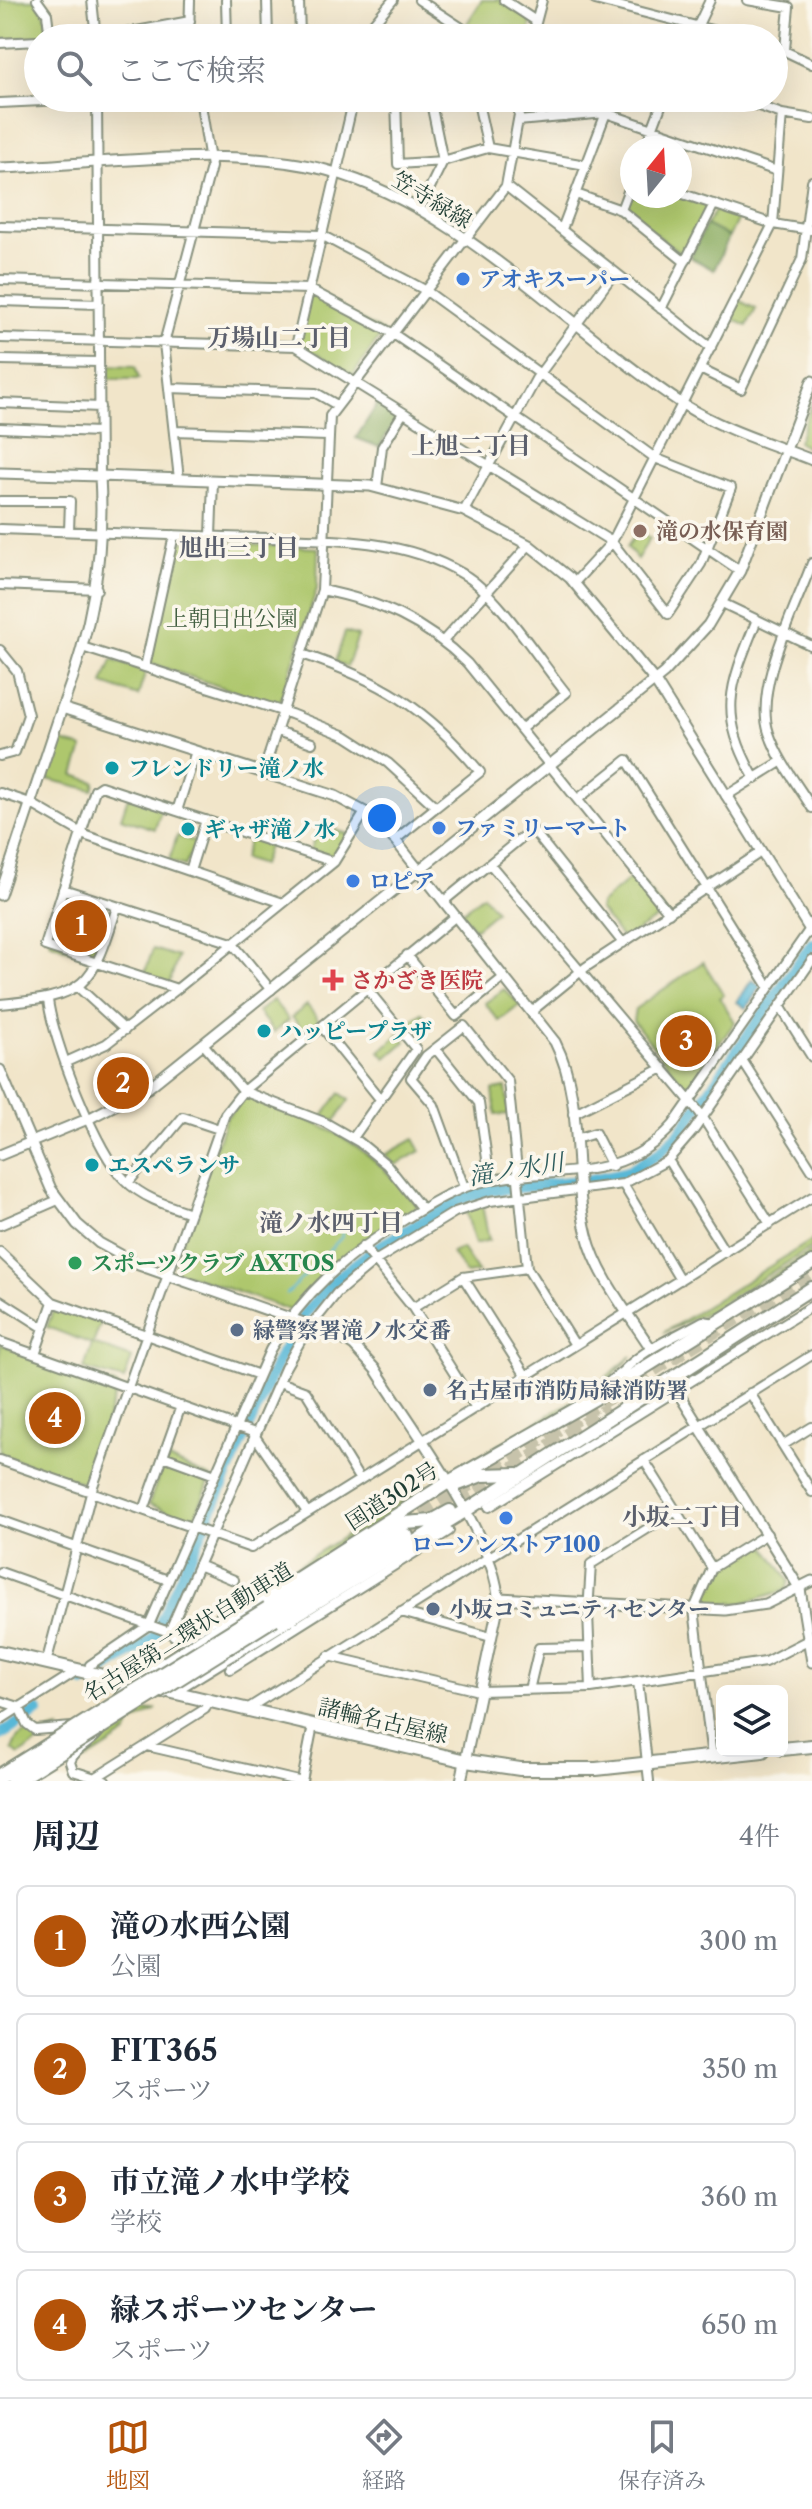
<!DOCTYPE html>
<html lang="ja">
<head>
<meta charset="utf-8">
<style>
  body { margin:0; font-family:"Libre Caslon Text","Noto Serif JP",serif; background:#f6f6f7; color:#1f2937 }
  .controls { position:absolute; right:24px; bottom:24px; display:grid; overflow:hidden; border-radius:12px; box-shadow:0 8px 32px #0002 }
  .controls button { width:72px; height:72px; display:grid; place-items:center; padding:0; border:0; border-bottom:2px solid #e0e1e3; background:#fff; color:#1f2937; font:40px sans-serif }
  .compass { position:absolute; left:620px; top:136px; width:72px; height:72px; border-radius:50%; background:#fff; box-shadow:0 8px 32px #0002; rotate:18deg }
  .you { position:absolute; left:382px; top:818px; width:28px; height:28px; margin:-20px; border:6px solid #fff; border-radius:50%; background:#1a73e8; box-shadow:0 0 0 12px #1a73e833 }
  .badge { display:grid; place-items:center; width:52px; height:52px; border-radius:50%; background:#b45309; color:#fff; font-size:26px; font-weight:700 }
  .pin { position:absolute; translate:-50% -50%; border:4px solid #fff; box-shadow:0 2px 8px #0006 }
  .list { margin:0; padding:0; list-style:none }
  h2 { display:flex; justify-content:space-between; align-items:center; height:104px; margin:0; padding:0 32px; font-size:34px }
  h2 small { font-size:26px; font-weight:400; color:#747a83 }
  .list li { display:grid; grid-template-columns:52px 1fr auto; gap:24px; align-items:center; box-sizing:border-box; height:112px; margin:0 16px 16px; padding:0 16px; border:2px solid #e0e1e3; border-radius:12px }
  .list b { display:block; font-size:30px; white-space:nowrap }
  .list p { margin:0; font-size:26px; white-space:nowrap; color:#747a83 }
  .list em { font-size:26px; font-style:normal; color:#747a83 }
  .icon { flex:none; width:44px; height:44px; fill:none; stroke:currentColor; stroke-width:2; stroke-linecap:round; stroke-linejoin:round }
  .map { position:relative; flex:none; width:812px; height:1781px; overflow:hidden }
  .search { position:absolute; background:#fff; box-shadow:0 8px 32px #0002; left:24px; right:24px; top:24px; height:88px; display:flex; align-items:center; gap:20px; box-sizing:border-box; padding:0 28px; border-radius:44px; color:#747a83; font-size:30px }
  .sheet { height:616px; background:#fff }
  nav { display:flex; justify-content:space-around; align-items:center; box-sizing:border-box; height:112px; border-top:2px solid #e0e1e3; background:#fff; font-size:22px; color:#747a83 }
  nav a { display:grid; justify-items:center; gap:4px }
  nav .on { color:#b45309 }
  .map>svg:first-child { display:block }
</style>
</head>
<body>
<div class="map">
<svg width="812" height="1781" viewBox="0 0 812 1781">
  <rect width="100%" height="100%" fill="#fbf7ec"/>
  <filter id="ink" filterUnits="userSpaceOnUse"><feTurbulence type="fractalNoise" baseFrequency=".0125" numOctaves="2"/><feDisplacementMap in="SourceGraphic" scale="16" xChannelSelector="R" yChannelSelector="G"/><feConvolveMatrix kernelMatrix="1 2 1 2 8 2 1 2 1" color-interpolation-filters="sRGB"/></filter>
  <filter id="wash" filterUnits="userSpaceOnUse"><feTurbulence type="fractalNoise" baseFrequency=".006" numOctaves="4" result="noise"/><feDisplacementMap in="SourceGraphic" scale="32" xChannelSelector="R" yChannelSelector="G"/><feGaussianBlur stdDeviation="1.8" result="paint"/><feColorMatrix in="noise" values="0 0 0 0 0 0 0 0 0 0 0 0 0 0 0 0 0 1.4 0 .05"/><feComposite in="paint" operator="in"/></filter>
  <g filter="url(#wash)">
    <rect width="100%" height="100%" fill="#f1e5c9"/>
    <path fill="#aec76d" stroke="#668250" stroke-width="2" d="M0,0H36L45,14L48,35L0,40Z
      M482,0H499L531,21L529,38H468L466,25Z
      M632,188V196H680L707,205L709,209L686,254L682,255L624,208Z
      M717,208L739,216L729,237L706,225Z
      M314,295L383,332L353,375L299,343L309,296Z
      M738,300L756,309L747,326L729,317Z
      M104,365L135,366L139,379H103Z
      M812,403V452L798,442Z
      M638,531L650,538L637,559L627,547Z
      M178,541L318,548L317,588L279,706L149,663Z
      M345,632L358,636L347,667L335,662Z
      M112,660L146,671L138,696L103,684Z
      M59,741L83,748L74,775L95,782L93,790L47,779Z
      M128,797L162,808L155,829L121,818Z
      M319,824L348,834L335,856L310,851Z
      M177,836L196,842L185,866L169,861Z
      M250,837L269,843L262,865L243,859Z
      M633,876L638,877L663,909V914L626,938L620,936L599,909L600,904Z
      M68,893L114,911L96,960L49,942L64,895Z
      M483,895L496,911L474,929L461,913Z
      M153,949L178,957L169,984L144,975Z
      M703,962L724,995L720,998L735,1022L687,1088L633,1021L635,1009Z
      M504,989L520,1005L499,1021L485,1003Z
      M273,1000L289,1020L274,1032L258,1012Z
      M307,1005L322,1024L307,1035L292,1017Z
      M422,1013L430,1023L411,1038L402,1028Z
      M400,1033L406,1041L386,1058L380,1051Z
      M506,1088L509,1114L496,1115L493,1090Z
      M340,1093L349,1100L335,1121L323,1116Z
      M245,1095C327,1127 360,1136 417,1205L415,1211C368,1240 328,1267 293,1311L177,1271L174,1265L226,1118Z
      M414,1139L421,1151L395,1165L385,1155Z
      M482,1205L489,1240L475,1244L466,1211Z
      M812,1240V1247L709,1311L663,1333Z
      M462,1248L478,1272L466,1274L452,1253Z
      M812,1251V1259L716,1318H705L669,1336L713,1313Z
      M59,1307L101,1322L93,1344L132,1358L124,1380L84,1369L92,1344L47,1327L54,1308Z
      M0,1344L118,1386L85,1484L0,1454Z
      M632,1356L598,1391L461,1470L460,1468L589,1391Z
      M168,1459L211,1478L194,1519L188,1520L149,1504L164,1461Z
      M427,1486L429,1490L245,1606L209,1619Z
      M762,1541L789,1581L786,1590L743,1603H704L701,1599L714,1570Z
      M157,1709L130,1725L127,1734L77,1766L78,1758L99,1744L106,1731L137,1712Z
      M60,1729L19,1755L12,1749L17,1738L30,1730L40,1734Z"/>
    <path fill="#8aac60" stroke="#54744a" stroke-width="2" d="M706,225L729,237L714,270L690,257Z
      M378,403L397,419L379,447L356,438Z"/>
    <path fill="#58b8d7" stroke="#3c7a86" stroke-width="2" d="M752,980L761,986L746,1008L737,1002Z"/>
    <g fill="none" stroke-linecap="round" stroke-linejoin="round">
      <path stroke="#58b8d7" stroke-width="2" d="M287,1294L341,1238L348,1216"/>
      <path stroke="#58b8d7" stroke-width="12" d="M84,1682L154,1638L278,1360L306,1312L336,1279L374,1250L461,1199L490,1190L590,1180L625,1173L658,1154L680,1133L812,944
        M0,1735L38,1711"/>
    </g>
  </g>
  <g filter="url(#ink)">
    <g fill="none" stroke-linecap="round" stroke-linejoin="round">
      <path stroke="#c7c3ab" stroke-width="14" stroke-dasharray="14 7" stroke-linecap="butt" d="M404,1525L812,1271
        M406,1536L608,1409"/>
      <g stroke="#88917e" stroke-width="12">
        <path id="minor" d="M37,0L47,14L50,38
          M92,0L96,38
          M226,0L227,38
          M267,0L268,38
          M299,0L300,38
          M419,0L462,28L464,38
          M504,0L536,21
          M595,0L743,38
          M747,0L789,7L785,49
          M99,38L190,21
          M189,38L190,0
          M361,38L393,0
          M532,38L542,0
          M692,38L710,0
          M0,43L38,41
          M774,46L812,64
          M97,98L100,476
          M396,98L398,164L443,161L488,148L586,165
          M477,98L488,148
          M561,98L565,117
          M735,98L782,114L812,119
          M0,103L105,98
          M518,121L606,113L777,171
          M645,148L664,98
          M506,186L711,348
          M680,193L773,224L810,230
          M576,194L621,210L685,262
          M420,208L443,161L430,98
          M621,210L632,181
          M0,226L321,235L327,238L425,290L655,458L731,488L701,564L668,614L612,542L296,346
          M562,229L606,113
          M0,280L309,289L392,333L740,571
          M0,301L99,304
          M661,309L714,204
          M0,338L296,346L354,98
          M0,360L99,362
          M700,369L741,389L802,259L812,181
          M169,388L316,393L337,405
          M0,403L100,407
          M0,428L99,432
          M174,431L327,436
          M179,479L164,343L211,167L200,98
          M377,487L382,447L403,413
          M0,501H70L69,531
          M464,511L536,379L615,272
          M0,529C75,531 150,534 225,537C303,540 394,532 463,574C498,594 539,660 566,693L521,729
          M211,536L213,480
          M812,563C796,607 753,688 769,733C778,760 797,784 812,808
          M574,583L612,542L773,224L782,114
          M0,585L97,589
          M322,590C381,602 424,621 467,663L669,913
          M722,603L812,646
          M444,640L529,545
          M82,647L291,714L346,736L388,763L436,807L395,840
          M0,650L17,671L28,715L15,752L0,756
          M302,654C380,680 426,707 480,772L436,807
          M145,667L174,535
          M277,731L312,743
          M196,751L177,811L334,862L365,812
          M263,773L322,590L330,416L506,186L522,98
          M755,779C718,713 729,688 756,622
          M0,793L30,803L87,836L283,903
          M726,796L782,761
          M578,799L627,760L769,987
          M177,811L101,786L95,790L45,946L177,989L334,862
          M490,864L700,1113L770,1224
          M190,871L206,820
          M63,889L232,943L271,990
          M444,901L532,829L623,943
          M407,955L456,1016L504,977
          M78,987L125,1030
          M48,1000C53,1041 96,1152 125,1180C143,1198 166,1205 190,1213
          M0,1004C86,996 92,988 117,907
          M780,1006L812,1057
          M532,1011L586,967L761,852
          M322,1027L380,1099
          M204,1045L243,1091L324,1122L359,1142L387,1165L422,1209
          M436,1049L479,1103L490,1180
          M742,1060L812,1170
          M66,1062L106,1044L177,989
          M573,1114L663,1068
          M353,1138L416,1049L368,990
          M576,1139L595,1133L612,1166
          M668,1160L725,1252
          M128,1183L183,1117L219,1129
          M623,1184L680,1280
          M464,1187L434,1105L411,1078L426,1056L464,1026L508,1081L527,1268L575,1345
          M0,1225L58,1200
          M363,1246L413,1308L476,1408
          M0,1252L53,1302L259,1375
          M463,1277L526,1376
          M0,1300L44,1328
          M413,1308L463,1277L527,1268
          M0,1342L252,1432L307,1512
          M35,1354L53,1302
          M279,1382L306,1392L360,1480
          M750,1393L812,1492
          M600,1395C607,1380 615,1379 626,1368C649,1346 675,1337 703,1321L716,1323
          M783,1445L812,1427
          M163,1456L215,1475
          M0,1460L251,1548L812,1197
          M489,1507L812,1306
          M144,1510L181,1406
          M676,1511L712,1568
          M0,1520L168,1580
          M198,1565L234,1580
          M0,1572L169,1632L179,1640L234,1609L249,1610
          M401,1612L491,1637
          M169,1632L285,1368L305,1333L337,1293L375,1261L455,1212L490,1201L623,1184L668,1160L694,1130L812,960
          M48,1656L93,1486L225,1114L243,1091L456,916
          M329,1656L479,1691L591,1688L765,1662L812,1638
          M90,1665L149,1625L270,1350C303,1292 347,1255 404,1220C430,1204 455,1188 486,1181C555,1166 620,1185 673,1125L812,926
          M230,1669L449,1531
          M638,1681L649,1781
          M591,1688L588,1613L591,1564L676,1511L644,1460
          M529,1690L539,1648L589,1647
          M0,1701L19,1707
          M19,1707L27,1724L35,1730L72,1727
          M247,1709L812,1355
          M0,1720L78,1670
          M101,1729C94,1743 75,1747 70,1762L73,1771L105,1781
          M147,1746L298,1781
          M711,1749L694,1609L712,1568L767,1534
          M95,1778L205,1709L209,1700
          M302,1781L313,1725"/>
      </g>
      <g stroke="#88917e" stroke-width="13">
        <path id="tertiary" d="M0,168C100,164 231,145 326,170C461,206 569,330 684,405C724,430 769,443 812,460
          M0,473L100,476
          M0,895L62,708
          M0,1070L51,1189L77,1224L99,1243L139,1265L335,1334L354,1346L376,1370C410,1425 503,1546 498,1607L461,1781
          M0,1155L90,1118L148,1088L664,673L708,625L740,571L812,381
          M650,1347C628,1313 597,1275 587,1235C571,1173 585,1101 555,1042L395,840L365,812L335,796L62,708C91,632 105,558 100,476L370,486L464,511L529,545L570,578L655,681L812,933
          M677,1391L800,1589L812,1662
          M499,1598L725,1610L766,1604L812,1581"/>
      </g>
      <g stroke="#88917e" stroke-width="16">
        <path id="primary" d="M0,1652L142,1685
          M164,1690L466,1761L520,1769H596L763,1751
          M782,1749L812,1746"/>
      </g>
      <g stroke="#88917e" stroke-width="16">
        <path id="trunk" d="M450,1484L456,1485L482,1475L518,1474
          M392,1524L432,1521L450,1511
          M163,1692L180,1686L465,1511L812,1288
          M121,1697L134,1683L447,1483L599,1396L812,1263"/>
      </g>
      <g stroke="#88917e" stroke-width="18">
        <path id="motorway" d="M268,1609L400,1528
          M274,1618L406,1536"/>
      </g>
      <use href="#minor" stroke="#fff" stroke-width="8"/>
      <use href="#tertiary" stroke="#fff" stroke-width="9"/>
      <use href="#primary" stroke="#fff" stroke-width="12"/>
      <use href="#trunk" stroke="#fff" stroke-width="12"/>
      <use href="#motorway" stroke="#fff" stroke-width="14"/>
      <g stroke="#88917e" stroke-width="18" stroke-linecap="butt">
        <path id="motorway-bridge" d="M0,1776L268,1609
          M14,1781L274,1618"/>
      </g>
      <use href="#motorway-bridge" stroke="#fff" stroke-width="14"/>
    </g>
  </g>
  <g fill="#3f7fe0" stroke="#fbf7ec" stroke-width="3">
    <circle cx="463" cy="279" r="8"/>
    <circle cx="439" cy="828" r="8"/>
    <circle cx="353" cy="881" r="8"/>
    <circle cx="506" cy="1518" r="8"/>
  </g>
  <circle fill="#8d6e63" stroke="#fbf7ec" stroke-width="3" cx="640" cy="531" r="8"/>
  <g fill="#0f9aa8" stroke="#fbf7ec" stroke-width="3">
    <circle cx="112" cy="768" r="8"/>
    <circle cx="188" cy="829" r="8"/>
    <circle cx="264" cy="1031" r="8"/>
    <circle cx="92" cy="1165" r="8"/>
  </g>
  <path fill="#e0444e" stroke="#fbf7ec" stroke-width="3" d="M329 968h8v8h8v8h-8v8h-8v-8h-8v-8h8z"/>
  <circle fill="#2e9e5b" stroke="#fbf7ec" stroke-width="3" cx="75" cy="1263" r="8"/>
  <g fill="#5c6f8a" stroke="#fbf7ec" stroke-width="3">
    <circle cx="237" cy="1330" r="8"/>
    <circle cx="430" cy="1390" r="8"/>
    <circle cx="433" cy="1609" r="8"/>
  </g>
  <g text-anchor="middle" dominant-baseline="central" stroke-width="7" stroke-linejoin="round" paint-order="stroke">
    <g font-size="22" fill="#1f3d34" stroke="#fbf7ec">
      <text transform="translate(432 200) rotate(31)">笠寺緑線</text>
      <text transform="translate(392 1496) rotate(-33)">国道302号</text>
      <text transform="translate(188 1632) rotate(-32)">名古屋第二環状自動車道</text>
      <text transform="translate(383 1721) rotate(13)">諸輪名古屋線</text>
    </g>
    <g font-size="22" font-weight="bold" fill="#366cbe" stroke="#fbf7ec" text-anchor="start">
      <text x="479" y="279">アオキスーパー</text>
      <text x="455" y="828">ファミリーマート</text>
      <text x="369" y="881">ロピア</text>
      <text x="506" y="1544" text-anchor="middle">ローソンストア100</text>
    </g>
    <g font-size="22" font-weight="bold" fill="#785e54" stroke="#fbf7ec" text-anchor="start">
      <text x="656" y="531">滝の水保育園</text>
    </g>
    <g font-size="22" fill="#436042" stroke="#fbf7ec">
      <text x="232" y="618">上朝日出公園</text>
    </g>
    <g font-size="22" font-weight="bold" fill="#0d838f" stroke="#fbf7ec" text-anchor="start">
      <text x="128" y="768">フレンドリー滝ノ水</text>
      <text x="204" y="829">ギャザ滝ノ水</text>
      <text x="280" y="1031">ハッピープラザ</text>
      <text x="108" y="1165">エスペランサ</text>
    </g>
    <g font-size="22" font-weight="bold" fill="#be3a42" stroke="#fbf7ec" text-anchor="start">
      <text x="351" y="980">さかざき医院</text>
    </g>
    <g font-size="22" font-weight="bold" fill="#27864d" stroke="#fbf7ec" text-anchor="start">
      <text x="91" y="1263">スポーツクラブ AXTOS</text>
    </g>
    <g font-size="22" font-weight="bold" fill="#4e5e75" stroke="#fbf7ec" text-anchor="start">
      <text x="253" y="1330">緑警察署滝ノ水交番</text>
      <text x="446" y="1390">名古屋市消防局緑消防署</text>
      <text x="449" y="1609">小坂コミュニティセンター</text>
    </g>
    <g font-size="24" font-weight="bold" fill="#5c606d" stroke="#fbf7ec">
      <text x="279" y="337">万場山二丁目</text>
      <text x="471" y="445">上旭二丁目</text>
      <text x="239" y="547">旭出三丁目</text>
      <text x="331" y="1222">滝ノ水四丁目</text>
      <text x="682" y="1516">小坂二丁目</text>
    </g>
    <g font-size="24" font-style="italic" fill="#2d5c5d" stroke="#fbf7ec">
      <text transform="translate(516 1169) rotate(-9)">滝ノ水川</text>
    </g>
  </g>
</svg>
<div class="controls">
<button><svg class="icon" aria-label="layers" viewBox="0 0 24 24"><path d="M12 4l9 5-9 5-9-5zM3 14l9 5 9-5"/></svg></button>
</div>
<svg class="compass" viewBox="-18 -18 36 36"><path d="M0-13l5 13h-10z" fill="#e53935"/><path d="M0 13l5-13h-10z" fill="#747a83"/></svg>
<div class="you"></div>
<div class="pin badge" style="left:81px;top:926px">1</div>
<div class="pin badge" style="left:123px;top:1083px">2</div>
<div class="pin badge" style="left:686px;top:1041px">3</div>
<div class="pin badge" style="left:55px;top:1418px">4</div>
<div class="search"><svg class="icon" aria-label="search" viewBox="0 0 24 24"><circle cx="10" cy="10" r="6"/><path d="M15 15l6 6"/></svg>ここで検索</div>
</div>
<section class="sheet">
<h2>周辺<small>4件</small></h2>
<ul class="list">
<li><span class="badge">1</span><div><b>滝の水西公園</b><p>公園</p></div><em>300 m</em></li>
<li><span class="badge">2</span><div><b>FIT365</b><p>スポーツ</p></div><em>350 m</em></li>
<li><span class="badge">3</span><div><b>市立滝ノ水中学校</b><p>学校</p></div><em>360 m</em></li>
<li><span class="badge">4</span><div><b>緑スポーツセンター</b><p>スポーツ</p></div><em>650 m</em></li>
</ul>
</section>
<nav>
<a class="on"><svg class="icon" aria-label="map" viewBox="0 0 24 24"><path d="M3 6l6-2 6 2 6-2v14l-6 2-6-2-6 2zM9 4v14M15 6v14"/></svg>地図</a>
<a><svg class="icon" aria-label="directions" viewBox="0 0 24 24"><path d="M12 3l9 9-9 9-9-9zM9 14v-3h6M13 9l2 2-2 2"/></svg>経路</a>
<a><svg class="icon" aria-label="saved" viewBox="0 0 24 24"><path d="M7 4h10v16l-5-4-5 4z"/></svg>保存済み</a>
</nav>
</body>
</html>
